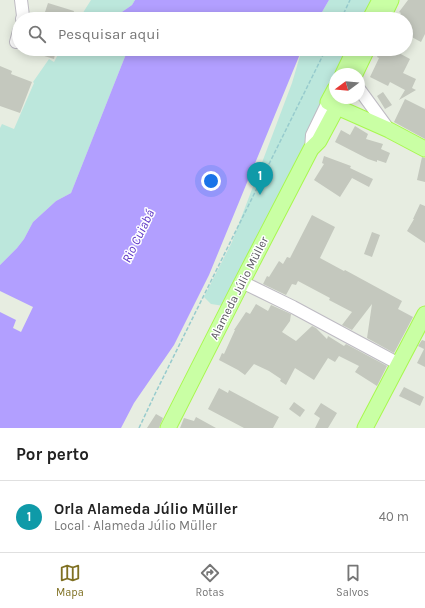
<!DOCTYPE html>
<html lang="pt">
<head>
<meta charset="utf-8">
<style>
  body { margin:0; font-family:Karla,sans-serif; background:#f2f2f2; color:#222 }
  .compass { position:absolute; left:329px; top:68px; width:36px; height:36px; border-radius:50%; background:#fff; box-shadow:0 2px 10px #0003; rotate:254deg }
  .you { position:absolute; left:211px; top:181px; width:14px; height:14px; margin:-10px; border:3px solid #fff; border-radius:50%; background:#1a73e8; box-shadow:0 0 0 6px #1a73e833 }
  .badge { display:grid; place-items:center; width:26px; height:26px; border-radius:50%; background:#7f7022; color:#fff; font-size:13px; font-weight:700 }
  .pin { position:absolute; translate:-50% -33px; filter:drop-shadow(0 1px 2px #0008) }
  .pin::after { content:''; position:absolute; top:21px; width:14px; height:12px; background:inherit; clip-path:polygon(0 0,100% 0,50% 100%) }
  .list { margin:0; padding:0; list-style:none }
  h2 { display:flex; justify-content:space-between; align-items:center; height:52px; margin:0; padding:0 16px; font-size:17px }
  h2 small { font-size:13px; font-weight:400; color:#767676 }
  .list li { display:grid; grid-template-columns:26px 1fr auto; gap:12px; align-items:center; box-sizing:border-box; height:72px; padding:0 16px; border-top:1px solid #e0e0e0 }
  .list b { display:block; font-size:15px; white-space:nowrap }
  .list p { margin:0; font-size:13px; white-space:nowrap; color:#767676 }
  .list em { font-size:13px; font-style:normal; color:#767676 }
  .icon { flex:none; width:22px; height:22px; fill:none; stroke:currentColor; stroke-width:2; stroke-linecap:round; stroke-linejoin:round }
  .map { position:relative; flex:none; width:425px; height:428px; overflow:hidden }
  .search { position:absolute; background:#fff; box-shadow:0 2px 10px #0003; left:12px; right:12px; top:12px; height:44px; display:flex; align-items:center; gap:10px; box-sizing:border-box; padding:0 14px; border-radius:22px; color:#767676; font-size:15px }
  .sheet { height:124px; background:#fff }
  nav { display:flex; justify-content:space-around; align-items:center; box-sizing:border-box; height:56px; border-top:1px solid #e0e0e0; background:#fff; font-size:11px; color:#767676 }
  nav a { display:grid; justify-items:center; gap:2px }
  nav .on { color:#7f7022 }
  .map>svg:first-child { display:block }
</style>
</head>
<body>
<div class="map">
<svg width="425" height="428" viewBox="0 0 425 428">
  <rect width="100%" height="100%" fill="#e7ede1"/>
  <path fill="#bce7dc" d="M91,0H135L132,5L119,14L120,19H79Z
    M329,0H376L367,19H318Z
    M61,49H128L71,193L56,201L33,222L24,239L17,248L0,265V128L2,124L14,129L34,83L33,82L49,59L54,62Z
    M302,49H352L339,74H335V82L224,306L211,304L204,297L232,242L292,83Z"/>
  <path fill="#b29fff" d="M135,0H329L318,19H120L119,14L132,5Z
    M128,49H302L209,275L174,345L134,403L121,428H0V265L17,248L24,239L33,222L56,201L71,193Z"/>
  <path fill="#e7ede1" d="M0,291L33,307L21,332L13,328L16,320L0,312Z"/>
  <path fill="#c4c8be" d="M408,0H425V34L421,42L406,34V19H397L401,13L399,12Z
    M48,3L74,11L72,19H47L43,18Z
    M28,49H56L54,59L28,51Z
    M381,49H400L399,53L410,59L403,73L416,79L412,88L416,90L399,100L405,90L390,82L388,86L370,77L379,58L377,57Z
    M0,66L12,71L11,74L32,82L20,113L0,106Z
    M383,92L392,105L385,109L377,96Z
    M405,99L425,109V139L394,122Z
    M355,126L368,134L366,139L383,144L381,149L390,153L386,163L377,160V162L368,159L335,142L341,130L350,135Z
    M324,156L351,166L350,168L373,179L369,187L352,178L340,197L314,180L324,164L322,163Z
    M422,157L425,158V182L417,180Z
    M420,204L425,206V243L407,231L414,219H413Z
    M312,215L335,227L320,258L344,271L345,270L402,301L398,309L413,317L394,353L367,338L372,304L352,330L342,325L352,312L329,300L330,298L298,281L296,285L292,284L286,295L263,284L267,276L269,277L279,261L283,264L287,257L290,258Z
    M372,232L380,235L372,257L364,254Z
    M256,304L268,311L271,305L291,314L290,321L282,332L296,341L312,326L316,328L327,339L328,336L344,346L346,344L387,366L377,386L355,372L359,366L339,356L335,362L328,358L314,380L295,368L286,385L280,381L281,379L269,371L254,364L245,375L238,370L219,360L222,353L224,354L235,330H234L246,312L250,314Z
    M422,340L425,341V367L417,363L424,349L418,346Z
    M404,387L424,397L420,406L399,396Z
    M219,388L228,393L229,390L279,417L273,428H244L208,409Z
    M294,402L305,410L300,417L289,409Z
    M321,403L337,413L328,428H315L320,418L314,414Z
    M156,414L163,418L159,428H147Z
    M196,417L216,428H180L184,418L194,421Z"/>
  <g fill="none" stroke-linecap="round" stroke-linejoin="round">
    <g stroke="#bebbc3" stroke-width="14">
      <path id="minor" d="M21,0L23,16L22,19
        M16,42L19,31
        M359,89L389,130
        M311,149L312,135L328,102
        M242,282L293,307L399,364"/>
    </g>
    <g stroke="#a8f84f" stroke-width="17">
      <path id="major" d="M370,19L380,0
        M382,19L391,0
        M343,74L355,49
        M355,74L367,49
        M335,89L328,102L337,107L389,130L425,149
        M168,428L242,282L311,149L319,141L342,98
        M365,428L425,314"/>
    </g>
    <path stroke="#97cbcd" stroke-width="1.5" stroke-dasharray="4 2" stroke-linecap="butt" d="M341,19L350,0
      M139,428L155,394L326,49"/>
    <use href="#minor" stroke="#fff" stroke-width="12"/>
    <use href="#major" stroke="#c9ffa4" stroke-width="15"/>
  </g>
  <g text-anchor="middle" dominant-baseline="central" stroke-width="3" stroke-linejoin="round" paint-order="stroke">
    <g font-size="12" fill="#5c5963" stroke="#fff">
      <text transform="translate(239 288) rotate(-63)">Alameda Júlio Müller</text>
    </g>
    <g font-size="13" font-style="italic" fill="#623cc8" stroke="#fff">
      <text transform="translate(138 236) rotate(-64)">Rio Cuiabá</text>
    </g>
  </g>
</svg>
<svg class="compass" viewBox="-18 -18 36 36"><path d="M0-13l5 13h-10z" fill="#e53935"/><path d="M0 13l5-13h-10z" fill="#767676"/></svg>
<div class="you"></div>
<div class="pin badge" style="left:260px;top:195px;background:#0f9aa8">1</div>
<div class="search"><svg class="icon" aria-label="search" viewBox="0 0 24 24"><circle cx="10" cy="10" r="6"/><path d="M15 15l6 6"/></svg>Pesquisar aqui</div>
</div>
<section class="sheet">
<h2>Por perto<small></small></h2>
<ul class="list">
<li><span class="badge" style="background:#0f9aa8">1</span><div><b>Orla Alameda Júlio Müller</b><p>Local · Alameda Júlio Müller</p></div><em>40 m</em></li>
</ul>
</section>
<nav>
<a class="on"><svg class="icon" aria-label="map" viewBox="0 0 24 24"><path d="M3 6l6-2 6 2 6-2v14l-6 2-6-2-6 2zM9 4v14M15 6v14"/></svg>Mapa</a>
<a><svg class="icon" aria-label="directions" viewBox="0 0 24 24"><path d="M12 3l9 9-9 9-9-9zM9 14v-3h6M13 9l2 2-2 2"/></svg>Rotas</a>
<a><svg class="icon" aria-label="saved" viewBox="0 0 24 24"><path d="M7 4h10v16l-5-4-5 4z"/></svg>Salvos</a>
</nav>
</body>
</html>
